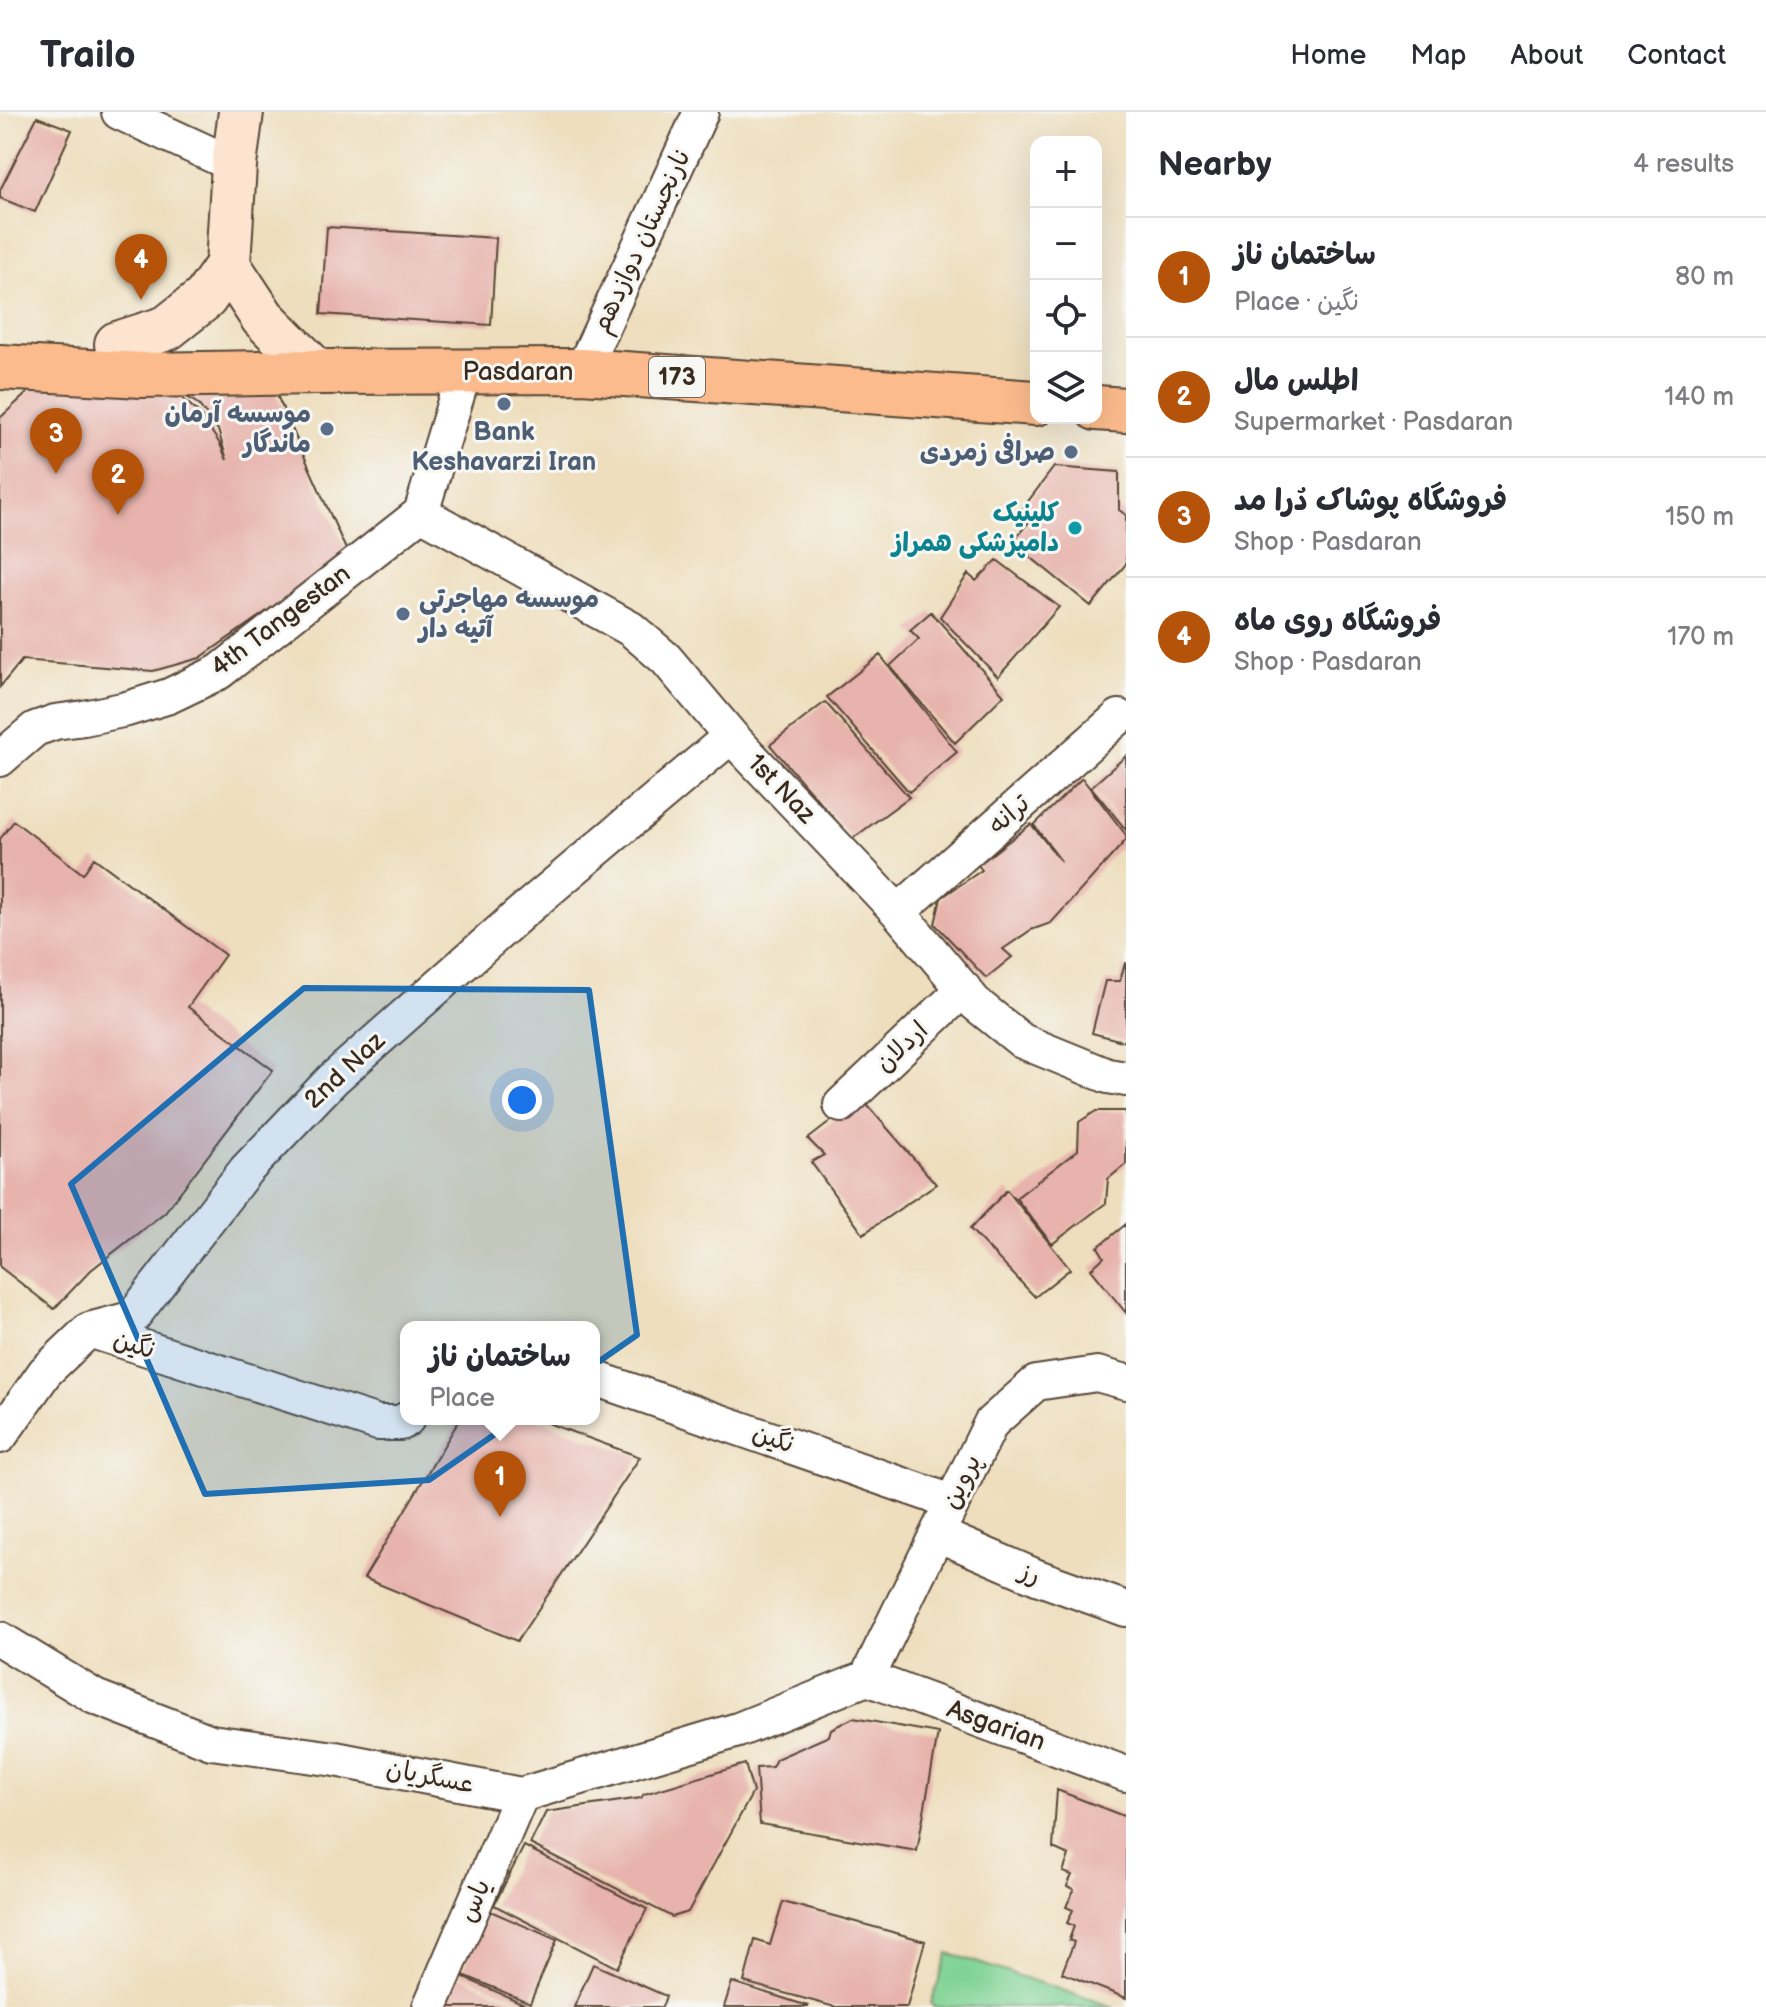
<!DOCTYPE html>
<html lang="en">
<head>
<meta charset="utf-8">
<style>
  body { margin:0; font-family:"Balsamiq Sans","Playpen Sans Arabic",sans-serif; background:#f7f7f7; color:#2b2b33 }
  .controls { position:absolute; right:24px; top:24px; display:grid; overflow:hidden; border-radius:16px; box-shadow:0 8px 32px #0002 }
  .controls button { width:72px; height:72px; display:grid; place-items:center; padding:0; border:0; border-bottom:2px solid #e1e1e2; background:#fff; color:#2b2b33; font:40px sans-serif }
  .you { position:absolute; left:522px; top:988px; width:28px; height:28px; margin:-20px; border:6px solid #fff; border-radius:50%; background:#1a73e8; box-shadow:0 0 0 12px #1a73e833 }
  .badge { display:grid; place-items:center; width:52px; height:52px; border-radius:50%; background:#b45309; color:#fff; font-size:26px; font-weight:700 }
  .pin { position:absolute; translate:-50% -66px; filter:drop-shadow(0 2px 4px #0008) }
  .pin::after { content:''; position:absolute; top:42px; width:28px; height:24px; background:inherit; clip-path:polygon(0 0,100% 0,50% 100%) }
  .popup { position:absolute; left:400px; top:1209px; width:200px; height:104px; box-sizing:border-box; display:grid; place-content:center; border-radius:16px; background:#fff; filter:drop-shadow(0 2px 6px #0005); font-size:26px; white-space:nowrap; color:#7c7c81 }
  .popup b { font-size:30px; color:#2b2b33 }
  .popup::after { content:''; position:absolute; left:50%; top:100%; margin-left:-16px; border:16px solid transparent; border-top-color:#fff }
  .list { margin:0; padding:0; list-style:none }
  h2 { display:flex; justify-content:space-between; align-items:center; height:104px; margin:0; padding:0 32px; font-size:34px }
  h2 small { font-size:26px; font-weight:400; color:#7c7c81 }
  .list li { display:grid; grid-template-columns:52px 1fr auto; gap:24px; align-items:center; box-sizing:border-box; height:120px; padding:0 32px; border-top:2px solid #e1e1e2 }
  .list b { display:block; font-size:30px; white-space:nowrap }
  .list p { margin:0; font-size:26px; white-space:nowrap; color:#7c7c81 }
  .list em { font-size:26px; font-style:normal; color:#7c7c81 }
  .icon { flex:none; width:44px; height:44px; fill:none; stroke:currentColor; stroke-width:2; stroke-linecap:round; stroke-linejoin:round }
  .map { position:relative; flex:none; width:1126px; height:1895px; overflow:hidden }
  header { display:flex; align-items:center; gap:48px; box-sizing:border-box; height:112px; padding:0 40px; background:#fff; border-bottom:2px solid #e1e1e2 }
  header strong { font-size:38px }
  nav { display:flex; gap:44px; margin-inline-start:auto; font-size:28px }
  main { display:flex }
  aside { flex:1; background:#fff }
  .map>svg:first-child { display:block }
</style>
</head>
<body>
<header>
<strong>Trailo</strong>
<nav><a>Home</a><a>Map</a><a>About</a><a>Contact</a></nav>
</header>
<main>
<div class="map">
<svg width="1126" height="1895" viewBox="0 0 1126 1895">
  <rect width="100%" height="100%" fill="#f6f6f2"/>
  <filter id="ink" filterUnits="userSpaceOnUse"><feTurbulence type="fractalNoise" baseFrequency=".0125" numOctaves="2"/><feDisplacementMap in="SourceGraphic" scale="16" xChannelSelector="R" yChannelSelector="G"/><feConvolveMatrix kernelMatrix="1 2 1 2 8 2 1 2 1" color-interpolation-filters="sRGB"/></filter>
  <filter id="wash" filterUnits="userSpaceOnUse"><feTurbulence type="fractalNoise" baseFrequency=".006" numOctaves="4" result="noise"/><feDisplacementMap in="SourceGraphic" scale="32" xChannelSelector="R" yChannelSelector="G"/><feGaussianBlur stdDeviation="1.8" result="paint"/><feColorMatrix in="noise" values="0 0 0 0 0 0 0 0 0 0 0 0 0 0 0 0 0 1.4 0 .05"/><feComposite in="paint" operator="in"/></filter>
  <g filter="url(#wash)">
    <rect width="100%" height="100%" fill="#eedebd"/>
    <path fill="#80d394" stroke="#5e7e59" stroke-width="2" d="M948,1841L1114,1895H935L931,1891Z"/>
    <g id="blocks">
      <path fill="#e7b3ac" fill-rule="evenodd" d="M37,5L72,18L35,100L0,86V78Z
        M327,115L496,126L491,213L321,202Z
        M82,258H123L166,272L276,281L348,442L200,546L153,559L22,548L0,575V306L38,271ZM166,272L198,292L218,318L227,348L220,332L199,301Z
        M1054,355L1119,360V398L1126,403V452L1091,494L1012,430L1035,403L1023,396Z
        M997,448L1059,495L998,565L940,505L968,462L976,469Z
        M931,500L1004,583L955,631L890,554L919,527L910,518Z
        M880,543L957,640L909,680L827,585Z
        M825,590L909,685L852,727L770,633Z
        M1126,644V718L1091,675Z
        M1082,666L1126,723V728L1051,811L1031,818L1003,837L1012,845L986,866L935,812L941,786L982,758L978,753L1031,712L1061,749L1034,713Z
        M14,709L83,762L94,746L225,843L188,895L273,958L165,1100L91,1158L54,1197L0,1155V727Z
        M1125,851H1126V930L1092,921L1105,869H1120Z
        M861,986L936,1072L863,1122L811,1050L824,1043L808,1027Z
        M1096,999H1126V1052L1108,1067L1106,1091L1052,1132L1016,1086L1078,1038L1079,1010Z
        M1007,1078L1070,1157L1035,1185L970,1117Z
        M1126,1112V1201L1091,1157L1104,1145L1098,1135Z
        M460,1307H537L640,1345L517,1529L364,1466Z
        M853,1606L938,1621L917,1739L760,1712L756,1656L772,1655L776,1647L829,1624L831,1617Z
        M745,1652L753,1680L688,1800L672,1805L530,1732L546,1700L641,1686L644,1682Z
        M1057,1678L1126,1705V1886L1062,1861L1074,1830L1069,1828L1074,1814L1067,1811L1073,1798L1066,1795L1074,1777L1067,1774L1072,1763L1063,1760L1069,1743L1053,1736Z
        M524,1734L647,1797L617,1856L494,1793Z
        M783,1790L925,1829L907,1895H835L744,1870L755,1828L770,1833Z
        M488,1798L557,1828L530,1891L461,1862Z
        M593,1852L666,1884L662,1895H574Z
        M456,1862L531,1895H444Z
        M732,1870L808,1894V1895H724Z"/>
    </g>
  </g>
  <g filter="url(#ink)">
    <use href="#blocks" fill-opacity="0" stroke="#564536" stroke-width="2"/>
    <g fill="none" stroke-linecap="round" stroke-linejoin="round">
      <g stroke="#564536" stroke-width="38">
        <path id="street" d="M119,0L234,53
          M582,259L701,0
          M421,401L631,517L666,547L731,624L898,800L976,892L1022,929L1108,964L1126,967
          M0,647L35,617L55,610L84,606L127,597L169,584L219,560L421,401L464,260
          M898,800L1119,605
          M841,993L964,877
          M89,1218L378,1311H401L407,1307
          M594,1266L952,1390
          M0,1324L45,1260L89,1218L131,1207L246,1058L333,967L521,801L731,624
          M937,1422L1037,1465L1126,1497
          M0,1527L95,1585L211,1630L335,1647L521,1683L738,1618L867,1566L1126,1662
          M867,1566L991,1311L1036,1271L1097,1262L1126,1270
          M430,1895L521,1683"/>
      </g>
      <g stroke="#564536" stroke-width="48">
        <path id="secondary" d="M228,153L234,53L241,0
          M228,153L263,206L317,260
          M117,232L167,216L205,186L228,153"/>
      </g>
      <g stroke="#564536" stroke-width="48">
        <path id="primary" d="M0,255L142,263L317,260L582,259L1036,291
          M1096,296L1126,298"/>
      </g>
      <use href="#street" stroke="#fff" stroke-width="34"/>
      <use href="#secondary" stroke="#fde4d1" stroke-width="44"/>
      <use href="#primary" stroke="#fbbb8c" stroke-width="44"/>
    </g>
  </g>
  <path fill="#1f6fb2" fill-opacity="0.2" stroke="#1f6fb2" stroke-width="6" stroke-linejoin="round" d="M304,876L589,878L637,1223L429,1368L205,1382L71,1072Z"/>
  <g fill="#5c6f8a" stroke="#f6f6f2" stroke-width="3">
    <circle cx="504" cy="292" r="8"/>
    <circle cx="327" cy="317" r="8"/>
    <circle cx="1071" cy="340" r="8"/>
    <circle cx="403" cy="502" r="8"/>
  </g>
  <circle fill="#0f9aa8" stroke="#f6f6f2" stroke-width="3" cx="1075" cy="416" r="8"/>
  <g text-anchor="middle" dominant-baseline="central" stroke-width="6" stroke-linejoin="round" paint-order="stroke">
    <rect fill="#f6f6f2" stroke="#73675e" stroke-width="2" x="649" y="245" width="56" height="40" rx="6"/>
    <g font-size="24" font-weight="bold" fill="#3b2a1e">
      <text x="677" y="265">173</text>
    </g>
    <g font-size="26" fill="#3b2a1e" stroke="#f6f6f2">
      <text transform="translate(642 129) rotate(-65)">نارنجستان دوازدهم</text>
      <text x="518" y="260">Pasdaran</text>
      <text transform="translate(281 509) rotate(-37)">4th Tangestan</text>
      <text transform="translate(781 677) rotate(46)">1st Naz</text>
      <text transform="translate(1009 703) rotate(-41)">ترانه</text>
      <text transform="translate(902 935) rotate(-43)">اردلان</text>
      <text transform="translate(345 959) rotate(-43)">2nd Naz</text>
      <text transform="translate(134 1233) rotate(18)">نگین</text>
      <text transform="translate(773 1327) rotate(19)">نگین</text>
      <text transform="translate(962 1370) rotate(-64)">پروین</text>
      <text transform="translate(1030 1462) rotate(22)">رز</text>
      <text transform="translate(996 1614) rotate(20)">Asgarian</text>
      <text transform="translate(430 1665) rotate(11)">عسگریان</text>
      <text transform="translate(475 1789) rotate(-67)">یاس</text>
    </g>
    <g font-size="26" font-weight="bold" fill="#4e5e75" stroke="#f6f6f2" text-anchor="end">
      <text x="311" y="302">موسسه آرمان<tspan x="311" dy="30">ماندگار</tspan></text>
      <text x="504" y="320" text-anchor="middle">Bank<tspan x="504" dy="30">Keshavarzi Iran</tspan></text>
      <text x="1055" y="340">صرافی زمردی</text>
      <text x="419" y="487" text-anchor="start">موسسه مهاجرتی<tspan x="419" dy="30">آتیه دار</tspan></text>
    </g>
    <g font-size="26" font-weight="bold" fill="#0d838f" stroke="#f6f6f2" text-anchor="end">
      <text x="1059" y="401">کلینیک<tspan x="1059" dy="30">دامپزشکی همراز</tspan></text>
    </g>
  </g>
</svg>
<div class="controls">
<button>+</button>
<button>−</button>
<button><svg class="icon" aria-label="locate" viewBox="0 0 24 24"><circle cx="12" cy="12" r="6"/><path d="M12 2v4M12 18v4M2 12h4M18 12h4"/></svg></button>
<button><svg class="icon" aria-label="layers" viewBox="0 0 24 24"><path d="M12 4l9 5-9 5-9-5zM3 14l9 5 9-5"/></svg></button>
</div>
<div class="you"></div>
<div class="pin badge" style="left:500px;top:1405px">1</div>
<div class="popup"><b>ساختمان ناز</b>Place</div>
<div class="pin badge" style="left:118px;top:403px">2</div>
<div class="pin badge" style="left:56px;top:362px">3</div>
<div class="pin badge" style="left:141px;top:188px">4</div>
</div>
<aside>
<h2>Nearby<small>4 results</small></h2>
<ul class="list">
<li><span class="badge">1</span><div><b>ساختمان ناز</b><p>Place · نگین</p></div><em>80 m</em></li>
<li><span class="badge">2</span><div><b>اطلس مال</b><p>Supermarket · Pasdaran</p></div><em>140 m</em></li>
<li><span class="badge">3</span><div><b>فروشگاه پوشاک دُرا مد</b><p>Shop · Pasdaran</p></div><em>150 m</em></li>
<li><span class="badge">4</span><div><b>فروشگاه روی ماه</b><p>Shop · Pasdaran</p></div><em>170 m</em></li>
</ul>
</aside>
</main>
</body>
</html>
